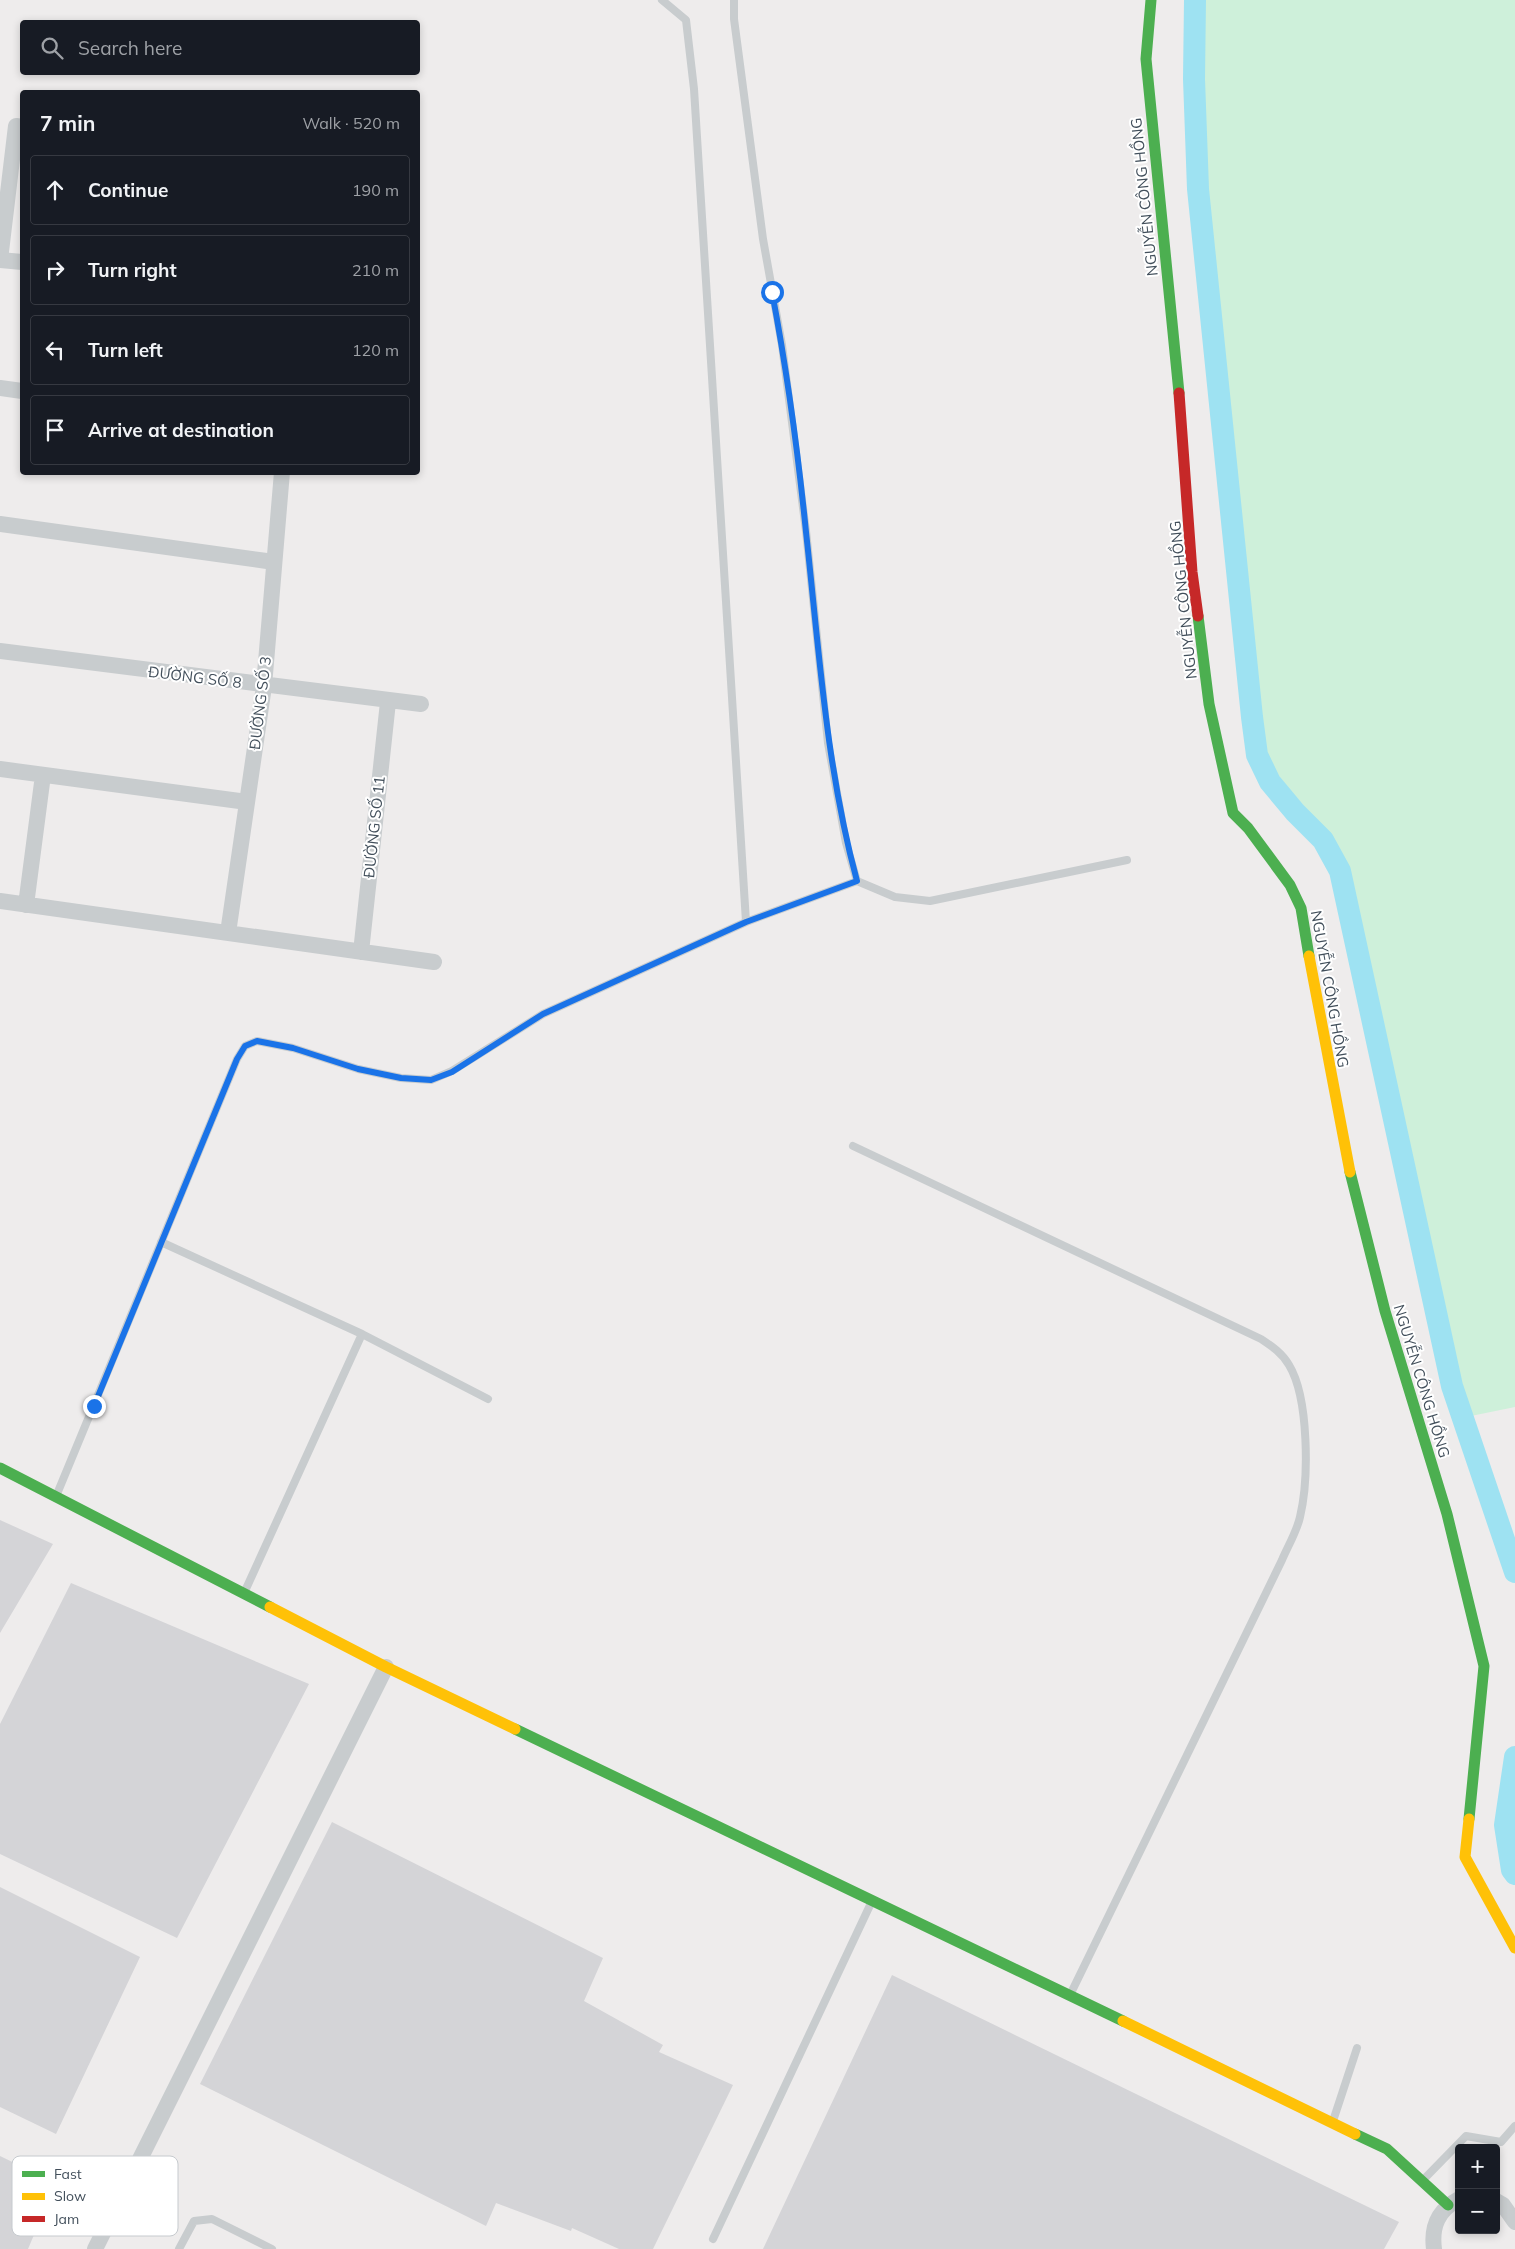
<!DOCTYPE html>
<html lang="en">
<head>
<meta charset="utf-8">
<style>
  body { margin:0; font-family:Mulish,sans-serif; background:#20242c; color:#f1f3f6 }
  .controls { position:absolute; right:15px; bottom:15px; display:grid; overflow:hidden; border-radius:5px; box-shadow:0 2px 8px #0003 }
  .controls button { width:45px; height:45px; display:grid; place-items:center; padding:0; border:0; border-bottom:1px solid #363941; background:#171b24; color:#f1f3f6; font:25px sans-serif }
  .stop { position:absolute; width:15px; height:15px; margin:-11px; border:4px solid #1a73e8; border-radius:50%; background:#fff }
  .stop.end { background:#1a73e8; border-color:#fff; box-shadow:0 1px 5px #0008 }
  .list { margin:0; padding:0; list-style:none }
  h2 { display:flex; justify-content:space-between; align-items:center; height:65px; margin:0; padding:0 20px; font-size:21px }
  h2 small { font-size:16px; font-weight:400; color:#9ea1a6 }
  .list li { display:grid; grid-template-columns:32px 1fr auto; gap:15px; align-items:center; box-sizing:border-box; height:70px; margin:0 10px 10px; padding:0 10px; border:1px solid #363941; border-radius:5px }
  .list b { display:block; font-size:19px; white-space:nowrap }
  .list em { font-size:16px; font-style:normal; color:#9ea1a6 }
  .icon { flex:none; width:28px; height:28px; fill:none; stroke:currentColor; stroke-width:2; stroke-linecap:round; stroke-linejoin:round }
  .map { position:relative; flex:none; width:1515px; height:2249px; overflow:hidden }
  .search { position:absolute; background:#171b24; box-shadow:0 2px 8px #0003; left:20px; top:20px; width:400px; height:55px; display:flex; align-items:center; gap:12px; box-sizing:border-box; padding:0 18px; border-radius:5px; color:#9ea1a6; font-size:19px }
  .panel { position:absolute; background:#171b24; box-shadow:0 2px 8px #0003; left:20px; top:90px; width:400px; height:385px; border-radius:5px }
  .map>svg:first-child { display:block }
</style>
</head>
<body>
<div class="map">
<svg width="1515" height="2249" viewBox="0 0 1515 2249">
  <rect width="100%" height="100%" fill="#eeecec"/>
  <path fill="#cef0da" d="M1201,0H1515V1407L1471,1416L1428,1260L1345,864C1328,822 1292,801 1271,763C1265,752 1263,738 1260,726L1202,180Z"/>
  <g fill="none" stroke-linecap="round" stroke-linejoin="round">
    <path stroke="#9ee2f2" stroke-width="22" d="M1195,0L1194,79L1198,189L1252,717L1257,755L1270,782L1295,812L1323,840L1340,871L1452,1386L1515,1572
      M1515,1757L1505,1825L1512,1870L1515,1874"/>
  </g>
  <path fill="#d4d4d7" d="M0,1520L53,1544L0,1633Z
    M71,1583L309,1684L177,1938L0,1854V1724Z
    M332,1822L603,1958L584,2001L663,2045L659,2052L733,2085L653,2249H619L572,2228L571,2231L496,2203L486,2226L200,2084Z
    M0,1887L140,1957L56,2134L0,2107Z
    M892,1975L1399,2222L1384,2249H763Z
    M0,2156L56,2183L28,2249H0Z"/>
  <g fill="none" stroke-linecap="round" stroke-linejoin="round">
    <path stroke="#c8ccce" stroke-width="8" d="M662,0L686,20L694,89L746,922
      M734,0V19L763,239L782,345L806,531L828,743L846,843L857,881L895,897L930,901L1127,860
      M853,1146L1261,1339C1273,1347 1282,1353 1289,1365C1309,1398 1309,1479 1300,1517C1297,1531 1288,1546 1282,1560L1071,1993
      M161,1242L362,1334L488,1399
      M57,1494L237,1059L245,1046L257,1041L293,1048L358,1069L401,1078L431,1080L452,1071L543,1014L746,922L857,881
      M245,1591L362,1334
      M1333,2121L1357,2048
      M1425,2178L1466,2136L1501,2142L1515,2126
      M713,2239L872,1901
      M179,2249L194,2221L212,2219L272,2249"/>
    <path stroke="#c8ccce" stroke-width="16" d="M0,260L16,126L22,127
      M0,260L22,262
      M0,388L22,391
      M0,524L274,562
      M0,651L421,704
      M0,769L247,802
      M0,901L434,962
      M26,905L43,775
      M228,933L264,686L282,472
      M361,952L388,702
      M1496,2201L1503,2205L1515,2222
      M95,2249L386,1667
      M1434,2249C1431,2226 1438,2210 1459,2199"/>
    <path stroke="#4caf50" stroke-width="11" d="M1151,0L1146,59L1179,393
      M1198,616L1209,704L1233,813L1248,828L1290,885L1301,908L1309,956
      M1350,1172L1385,1311L1447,1514L1484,1666L1469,1819
      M0,1468L270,1607
      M515,1729L1123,2021
      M1355,2134L1387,2149L1448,2205"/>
    <path stroke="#ffc107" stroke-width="11" d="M1309,956L1350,1172
      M270,1607L386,1667L515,1729
      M1469,1819L1465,1857L1515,1948
      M1123,2021L1355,2134"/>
    <path stroke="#c62828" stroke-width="11" d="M1179,393L1192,572L1198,616"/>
  </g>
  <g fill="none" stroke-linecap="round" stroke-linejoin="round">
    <path stroke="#1a73e8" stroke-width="6" d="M94,1406L237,1059L245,1046L257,1041L293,1048L358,1069L401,1078L431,1080L452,1072L543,1014L746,922L857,881C826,767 819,649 806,532C798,452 787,371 772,292"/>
  </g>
  <g text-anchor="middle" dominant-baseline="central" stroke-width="4" stroke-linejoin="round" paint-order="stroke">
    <g font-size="15" fill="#424f5b" stroke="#fff">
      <text transform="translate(1144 197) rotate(-96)">NGUYỄN CÔNG HỒNG</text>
      <text transform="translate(1183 600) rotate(-96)">NGUYỄN CÔNG HỒNG</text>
      <text transform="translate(195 677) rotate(7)">ĐƯỜNG SỐ 8</text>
      <text transform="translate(260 703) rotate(-83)">ĐƯỜNG SỐ 3</text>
      <text transform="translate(374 827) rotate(-84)">ĐƯỜNG SỐ 11</text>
      <text transform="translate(1330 989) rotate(80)">NGUYỄN CÔNG HỒNG</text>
      <text transform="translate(1422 1381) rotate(73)">NGUYỄN CÔNG HỒNG</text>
    </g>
  </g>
  <rect x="12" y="2156" width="166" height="80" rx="8" fill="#fff" stroke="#c6cace" stroke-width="1"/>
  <rect x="22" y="2171" width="23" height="6" fill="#4caf50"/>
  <rect x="22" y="2193" width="23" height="7" fill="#ffc107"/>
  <rect x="22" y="2216" width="23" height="6" fill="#c62828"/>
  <g font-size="14" fill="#424f5b">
    <text x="54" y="2179">Fast</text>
    <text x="54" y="2201">Slow</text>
    <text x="54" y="2224">Jam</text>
  </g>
</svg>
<div class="controls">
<button>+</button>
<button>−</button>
</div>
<div class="stop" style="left:772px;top:292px"></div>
<div class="stop end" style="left:94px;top:1406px"></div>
<div class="search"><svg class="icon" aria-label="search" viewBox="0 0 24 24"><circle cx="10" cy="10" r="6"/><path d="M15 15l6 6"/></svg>Search here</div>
<section class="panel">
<h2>7 min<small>Walk · 520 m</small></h2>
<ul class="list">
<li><svg class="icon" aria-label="ahead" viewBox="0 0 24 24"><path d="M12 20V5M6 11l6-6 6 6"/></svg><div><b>Continue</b></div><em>190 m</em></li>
<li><svg class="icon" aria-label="right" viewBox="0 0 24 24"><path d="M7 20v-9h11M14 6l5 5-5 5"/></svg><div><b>Turn right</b></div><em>210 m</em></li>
<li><svg class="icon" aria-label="left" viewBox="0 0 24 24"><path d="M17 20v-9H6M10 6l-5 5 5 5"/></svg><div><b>Turn left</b></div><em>120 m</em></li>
<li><svg class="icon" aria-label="arrive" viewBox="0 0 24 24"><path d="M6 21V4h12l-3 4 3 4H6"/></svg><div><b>Arrive at destination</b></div></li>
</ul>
</section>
</div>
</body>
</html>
